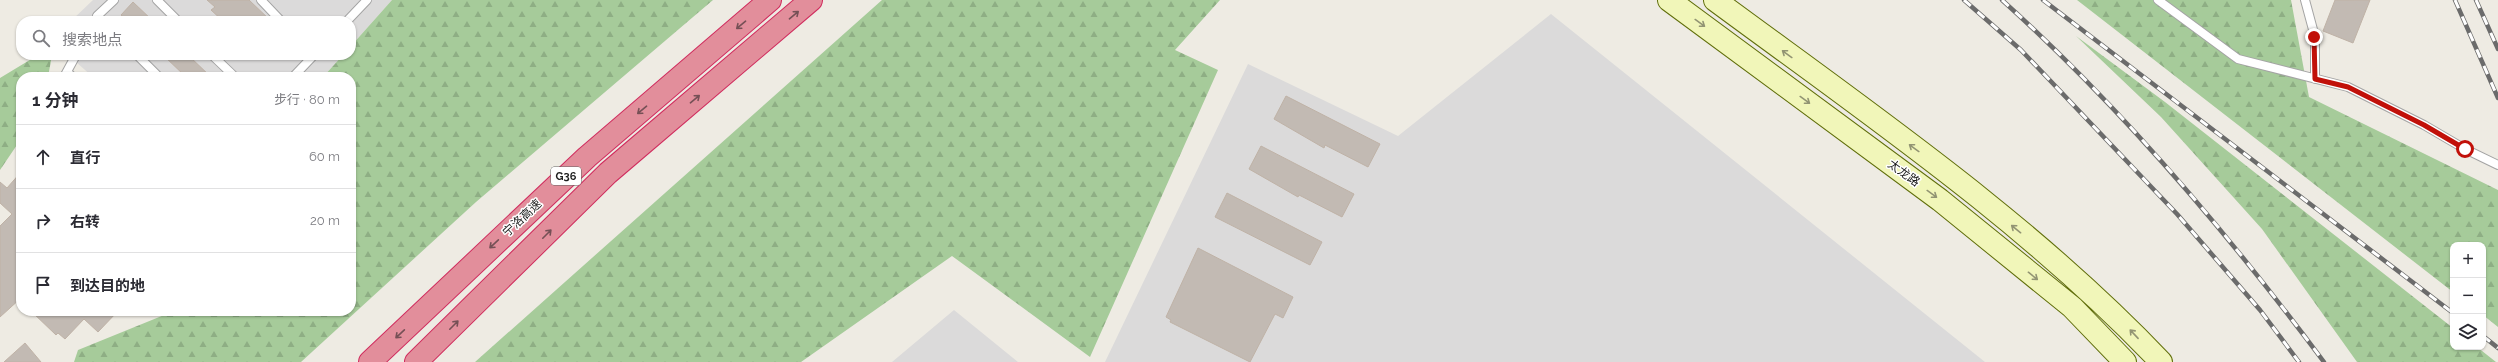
<!DOCTYPE html>
<html lang="zh">
<head>
<meta charset="utf-8">
<style>
  body { margin:0; font-family:Raleway,"Noto Sans SC",sans-serif; background:#f2f2f3; color:#2b2b33 }
  .controls { position:absolute; right:12px; bottom:12px; display:grid; overflow:hidden; border-radius:8px; box-shadow:0 1px 3px #0004 }
  .controls button { width:36px; height:36px; display:grid; place-items:center; padding:0; border:0; border-bottom:1px solid #e1e1e2; background:#fff; color:#2b2b33; font:20px sans-serif }
  .stop { position:absolute; width:12px; height:12px; margin:-9px; border:3px solid #c11009; border-radius:50%; background:#fff }
  .stop.end { background:#c11009; border-color:#fff; box-shadow:0 1px 4px #0008 }
  .list { margin:0; padding:0; list-style:none }
  h2 { display:flex; justify-content:space-between; align-items:center; height:52px; margin:0; padding:0 16px; font-size:17px }
  h2 small { font-size:13px; font-weight:400; color:#7c7c81 }
  .list li { display:grid; grid-template-columns:26px 1fr auto; gap:12px; align-items:center; box-sizing:border-box; height:64px; padding:0 16px; border-top:1px solid #e1e1e2 }
  .list b { display:block; font-size:15px; white-space:nowrap }
  .list em { font-size:13px; font-style:normal; color:#7c7c81 }
  .icon { flex:none; width:22px; height:22px; fill:none; stroke:currentColor; stroke-width:2; stroke-linecap:round; stroke-linejoin:round }
  .map { position:relative; flex:none; width:2498px; height:362px; overflow:hidden }
  .search { position:absolute; background:#fff; box-shadow:0 1px 3px #0004; left:16px; top:16px; width:340px; height:44px; display:flex; align-items:center; gap:10px; box-sizing:border-box; padding:0 14px; border-radius:16px; color:#7c7c81; font-size:15px }
  .panel { position:absolute; background:#fff; box-shadow:0 1px 3px #0004; left:16px; top:72px; width:340px; height:244px; border-radius:16px }
  .map>svg:first-child { display:block }
</style>
</head>
<body>
<div class="map">
<svg width="2498" height="362" viewBox="0 0 2498 362">
  <defs>
    <pattern id="forest-firs" width="22" height="20" patternUnits="userSpaceOnUse"><rect width="22" height="20" fill="#a6cb9a"/><path d="M5 1l3.5 6h-7zM16 11l3.5 6h-7z" fill="#8eae84"/></pattern>
  </defs>
  <rect width="100%" height="100%" fill="#eeebe3"/>
  <path fill="#dbdada" d="M93,0H392L351,46V21H71Z
    M1551,14L1985,362H1105L1248,64L1398,136Z
    M68,55H343L323,77H93Z
    M954,310L1018,362H892Z"/>
  <path fill="url(#forest-firs)" d="M392,0H713L476,202L301,362H74L78,350L174,311H351V77H323L343,55H351V46Z
    M882,0H1220L1175,50L1218,70L1090,357L952,256L801,362H475Z
    M2077,0H2291L2309,97L2498,190V327L2483,315V245H2453V292Z
    M2076,36L2165,102L2453,328V347H2477L2496,362H2357L2262,229L2161,117Z
    M38,55H52L48,77H21V139L0,170V78Z"/>
  <path fill="#c2bab3" stroke="#bfb2a6" d="M207,0H249L271,21H223L211,10L215,7Z
    M2335,0H2370L2353,43L2323,31Z
    M133,2L153,21H128L121,15Z
    M163,55H188L211,77H186Z
    M1286,96L1380,144L1368,167L1325,145L1324,148L1274,119Z
    M1261,146L1354,194L1342,217L1299,195L1298,197L1249,169Z
    M21,172V298L0,317V226L12,214L0,203V182L7,188Z
    M1227,193L1322,242L1310,265L1215,217Z
    M1198,248L1293,297L1283,318L1275,314L1250,362L1170,322L1171,320L1166,317Z
    M31,311H118L98,332L84,319L65,339L58,333L56,335Z
    M25,343L41,362H4Z"/>
  <g fill="none" stroke-linecap="round" stroke-linejoin="round">
    <g stroke="#a4a4a4" stroke-width="10">
      <path id="service" d="M157,0L178,21
        M261,0L281,21
        M2158,0L2238,59L2348,87L2424,125L2465,149L2498,165
        M2305,0L2315,37V79
        M103,21L97,16L114,0
        M347,21L367,0
        M137,55L159,77
        M212,55L235,77
        M67,72L73,77
        M64,77L76,55
        M293,77L314,55"/>
    </g>
    <g stroke="#606e0a" stroke-width="24">
      <path id="secondary" d="M1669,0L1940,200L2072,307L2125,362
        M1715,0C1868,113 2029,223 2161,362"/>
    </g>
    <g stroke="#d02c5e" stroke-width="24">
      <path id="motorway" d="M370,362L587,157L770,0
        M416,362L608,173L811,0"/>
    </g>
    <use href="#service" stroke="#fff" stroke-width="8"/>
    <use href="#secondary" stroke="#f1f6b9" stroke-width="22"/>
    <use href="#motorway" stroke="#e28e9b" stroke-width="22"/>
    <g stroke="#6b6b6b" stroke-width="4.5">
      <path id="rail" d="M1964,0L2021,50L2177,214L2260,310L2299,362
        M2002,0C2122,108 2227,232 2324,362
        M2043,0L2453,313
        M2455,0L2498,98
        M2476,0L2498,49
        M2483,336L2498,348"/>
    </g>
    <use href="#rail" stroke="#fff" stroke-width="3" stroke-dasharray="9" stroke-linecap="butt"/>
  </g>
  <defs><path id="oneway-shaft" d="M-6 0H5M1.5-3L5.5 0L1.5 3" fill="none" stroke-width="1.6" stroke-linecap="round" stroke-linejoin="round"/></defs>
  <g stroke="#765056">
    <use href="#oneway-shaft" transform="translate(794 15) rotate(-40)"/>
    <use href="#oneway-shaft" transform="translate(741 25) rotate(140)"/>
    <use href="#oneway-shaft" transform="translate(695 99) rotate(-40)"/>
    <use href="#oneway-shaft" transform="translate(642 110) rotate(140)"/>
    <use href="#oneway-shaft" transform="translate(547 234) rotate(-45)"/>
    <use href="#oneway-shaft" transform="translate(494 244) rotate(137)"/>
    <use href="#oneway-shaft" transform="translate(454 325) rotate(-45)"/>
    <use href="#oneway-shaft" transform="translate(400 334) rotate(137)"/>
  </g>
  <g stroke="#929473">
    <use href="#oneway-shaft" transform="translate(1700 23) rotate(36)"/>
    <use href="#oneway-shaft" transform="translate(1787 54) rotate(-144)"/>
    <use href="#oneway-shaft" transform="translate(1805 100) rotate(36)"/>
    <use href="#oneway-shaft" transform="translate(1914 148) rotate(-144)"/>
    <use href="#oneway-shaft" transform="translate(1932 194) rotate(36)"/>
    <use href="#oneway-shaft" transform="translate(2016 229) rotate(-141)"/>
    <use href="#oneway-shaft" transform="translate(2033 276) rotate(39)"/>
    <use href="#oneway-shaft" transform="translate(2134 334) rotate(-133)"/>
  </g>
  <g fill="none" stroke-linecap="round" stroke-linejoin="round">
    <path stroke="#c11009" stroke-width="5" d="M2314,37L2315,79L2348,87L2424,125L2465,149"/>
  </g>
  <g text-anchor="middle" dominant-baseline="central" stroke-width="3" stroke-linejoin="round" paint-order="stroke">
    <rect fill="#fff" stroke="#616161" stroke-width="1" x="551" y="167" width="30" height="18" rx="3"/>
    <g font-size="11" font-weight="bold" fill="#1d1d1d">
      <text x="566" y="176">G36</text>
    </g>
    <g font-size="12" fill="#1d1d1d" stroke="#fff">
      <text transform="translate(1904 173) rotate(36)">太龙路</text>
      <text transform="translate(522 218) rotate(-43)">宁洛高速</text>
    </g>
  </g>
</svg>
<div class="controls">
<button>+</button>
<button>−</button>
<button><svg class="icon" aria-label="layers" viewBox="0 0 24 24"><path d="M12 4l9 5-9 5-9-5zM3 14l9 5 9-5"/></svg></button>
</div>
<div class="stop" style="left:2465px;top:149px"></div>
<div class="stop end" style="left:2314px;top:37px"></div>
<div class="search"><svg class="icon" aria-label="search" viewBox="0 0 24 24"><circle cx="10" cy="10" r="6"/><path d="M15 15l6 6"/></svg>搜索地点</div>
<section class="panel">
<h2>1 分钟<small>步行 · 80 m</small></h2>
<ul class="list">
<li><svg class="icon" aria-label="ahead" viewBox="0 0 24 24"><path d="M12 20V5M6 11l6-6 6 6"/></svg><div><b>直行</b></div><em>60 m</em></li>
<li><svg class="icon" aria-label="right" viewBox="0 0 24 24"><path d="M7 20v-9h11M14 6l5 5-5 5"/></svg><div><b>右转</b></div><em>20 m</em></li>
<li><svg class="icon" aria-label="arrive" viewBox="0 0 24 24"><path d="M6 21V4h12l-3 4 3 4H6"/></svg><div><b>到达目的地</b></div></li>
</ul>
</section>
</div>
</body>
</html>
